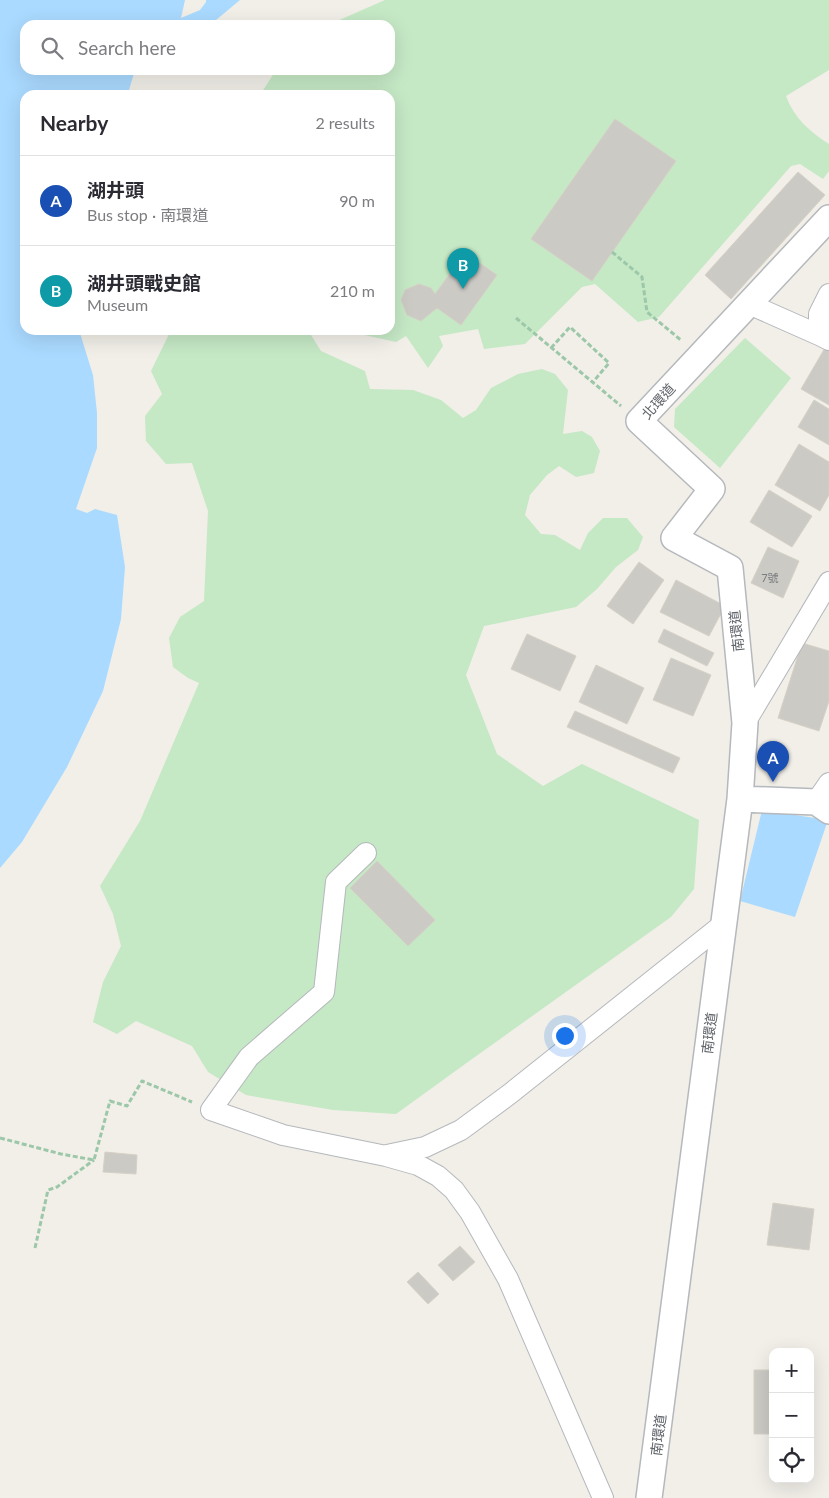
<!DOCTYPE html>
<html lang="en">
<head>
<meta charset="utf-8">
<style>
  body { margin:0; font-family:Lato,"Noto Sans TC",sans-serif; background:#f7f7f7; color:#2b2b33 }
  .controls { position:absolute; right:15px; bottom:15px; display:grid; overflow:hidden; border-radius:10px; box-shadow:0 5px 20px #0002 }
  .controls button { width:45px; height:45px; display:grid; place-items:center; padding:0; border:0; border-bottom:1px solid #e1e1e2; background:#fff; color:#2b2b33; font:25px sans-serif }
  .you { position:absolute; left:564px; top:1035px; width:18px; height:18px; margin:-12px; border:4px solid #fff; border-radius:50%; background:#1a73e8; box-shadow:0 0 0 8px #1a73e833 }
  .badge { display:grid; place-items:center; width:32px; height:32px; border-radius:50%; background:#ea4335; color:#fff; font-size:16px; font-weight:700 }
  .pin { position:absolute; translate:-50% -41px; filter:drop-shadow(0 1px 2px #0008) }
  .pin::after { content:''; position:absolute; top:26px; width:18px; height:15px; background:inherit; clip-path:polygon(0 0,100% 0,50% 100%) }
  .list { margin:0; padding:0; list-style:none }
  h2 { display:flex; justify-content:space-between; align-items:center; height:65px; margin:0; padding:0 20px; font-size:21px }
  h2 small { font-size:16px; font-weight:400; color:#7c7c81 }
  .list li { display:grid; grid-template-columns:32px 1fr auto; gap:15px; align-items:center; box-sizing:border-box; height:90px; padding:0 20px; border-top:1px solid #e1e1e2 }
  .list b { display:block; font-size:19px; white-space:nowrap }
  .list p { margin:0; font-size:16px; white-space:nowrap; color:#7c7c81 }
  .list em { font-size:16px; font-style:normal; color:#7c7c81 }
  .icon { flex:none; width:28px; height:28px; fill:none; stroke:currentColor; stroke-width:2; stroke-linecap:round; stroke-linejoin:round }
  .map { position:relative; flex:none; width:829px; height:1498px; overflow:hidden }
  .search { position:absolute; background:#fff; box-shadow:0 5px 20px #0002; left:20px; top:20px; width:375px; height:55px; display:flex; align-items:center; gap:12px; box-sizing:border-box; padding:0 18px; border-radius:15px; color:#7c7c81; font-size:19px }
  .panel { position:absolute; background:#fff; box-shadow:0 5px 20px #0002; left:20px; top:90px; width:375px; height:245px; border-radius:15px }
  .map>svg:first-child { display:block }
</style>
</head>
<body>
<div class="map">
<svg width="829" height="1498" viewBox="0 0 829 1498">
  <rect width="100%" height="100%" fill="#f1efe8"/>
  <path fill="#c5e8c5" d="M385,0H829V70L786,96C794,118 810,132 829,144V171L823,179L800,164L791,166L659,317L638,322L595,284L582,287L525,344L484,349L478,329L439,336L443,346L428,368L406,336L396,342L360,334V330H390V95H260L276,70H390V25H328Z
    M171,330H308L321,351L365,371L370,389L413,390L441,400L463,418L476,410L491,388L518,374L542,369L555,374L568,390L563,434L582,431L592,437L600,451L594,473L576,477L559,466L547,475L530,495L525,515L541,534L555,535L580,550L588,533L603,518H627L643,537L638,550L616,567L597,589L576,607L484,626L466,675L497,754L543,786L582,764L699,820L694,889L671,917L472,1059L396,1114L333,1110L246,1095L208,1072L192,1046L136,1021L117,1034L93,1022L103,982L121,946L113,914L100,886L140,821L199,683L188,678L173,667L169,638L180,617L204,601L208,511L192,463L166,464L146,441L145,416L162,394L151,371Z
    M745,338L791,378L720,468L674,427L675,409Z"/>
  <path fill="#aadaff" d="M0,0H185L181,18L200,10L206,2V0H240L210,25H25V70H135L129,90C110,99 77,96 57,91L50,95H25V330H79L93,375L97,413V448L76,509L87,513L95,509L117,515L125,567L121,619L103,691L67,767L22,842L0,868Z
    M762,810L828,820L795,917L740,901Z"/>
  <path fill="#cccac5" stroke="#d6d1c6" d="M615,119L676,161L592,281L531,239Z
    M798,172L825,195L731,299L705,275Z
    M465,253L497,275L461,325L437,308L421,321L407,315L401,300L405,290L419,284L431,288L435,294Z
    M829,341V405L801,389Z
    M814,400L829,409V445L798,427Z
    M799,444L829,462V495L820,511L775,485Z
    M769,490L812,516L792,547L750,522Z
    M768,547L799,561L783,598L751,583Z
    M639,562L664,580L633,624L607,606Z
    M676,580L725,606L709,636L660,612Z
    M664,629L714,653L707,666L658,642Z
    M527,634L576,656L560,691L511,669Z
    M802,643L829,651V701L819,731L778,718Z
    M671,658L711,675L693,716L653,700Z
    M596,665L644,688L627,724L579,702Z
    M575,711L680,758L673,773L567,727Z
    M377,861L435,920L408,946L350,888Z
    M105,1152L137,1155L136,1174L103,1172Z
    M773,1203L814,1209L809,1250L767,1245Z
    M460,1246L475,1262L453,1281L438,1265Z
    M418,1272L439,1294L428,1304L407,1282Z
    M754,1370H773V1434H754Z"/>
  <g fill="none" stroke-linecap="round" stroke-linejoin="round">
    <g stroke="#b5b8bc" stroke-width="22">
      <path id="minor" d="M829,294L819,314V335L829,340
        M749,304L819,335
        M745,723L829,582
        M816,802L829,783
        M366,853L336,882L324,992L249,1057L211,1110L283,1135L386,1156L418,1165L438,1176L454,1190L470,1212L508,1279L603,1498
        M387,1155L425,1147L461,1130L511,1093L722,925"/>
    </g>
    <g stroke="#b5b8bc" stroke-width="28">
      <path id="tertiary" d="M740,799L816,802L829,811
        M649,1498L740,799L745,723L730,568L674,538L712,489L639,421L829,218"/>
    </g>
    <path stroke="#9cc7a9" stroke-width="3" stroke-dasharray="5 2.5" stroke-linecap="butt" d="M612,252L642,277L647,312L682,341
      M516,318L621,406
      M551,348L570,327L609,363L593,382
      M0,1138L61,1154L94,1160L110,1101L127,1106L142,1081L192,1102
      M35,1248L48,1190L57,1187L94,1160"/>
    <use href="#minor" stroke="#fff" stroke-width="20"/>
    <use href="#tertiary" stroke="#fff" stroke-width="25"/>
  </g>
  <g text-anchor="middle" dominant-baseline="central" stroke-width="4" stroke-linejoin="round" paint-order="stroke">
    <g font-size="11" fill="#7a7d7f">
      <text x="770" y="577">7號</text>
    </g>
    <g font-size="14" fill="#5f6368" stroke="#fff">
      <text transform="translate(658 401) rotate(-48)">北環道</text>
      <text transform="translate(736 631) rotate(-96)">南環道</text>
      <text transform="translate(709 1033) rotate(-83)">南環道</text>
      <text transform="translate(658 1435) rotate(-83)">南環道</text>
    </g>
  </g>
</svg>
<div class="controls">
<button>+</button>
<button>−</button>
<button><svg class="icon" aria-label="locate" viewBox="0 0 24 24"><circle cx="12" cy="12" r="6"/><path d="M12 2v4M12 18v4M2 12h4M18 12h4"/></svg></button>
</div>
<div class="you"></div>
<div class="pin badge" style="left:773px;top:782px;background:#1a4fb4">A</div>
<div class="pin badge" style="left:463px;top:289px;background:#0f9aa8">B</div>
<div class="search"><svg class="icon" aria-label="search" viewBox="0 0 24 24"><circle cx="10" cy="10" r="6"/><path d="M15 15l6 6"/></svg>Search here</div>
<section class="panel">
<h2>Nearby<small>2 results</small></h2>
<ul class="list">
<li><span class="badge" style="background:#1a4fb4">A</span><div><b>湖井頭</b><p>Bus stop · 南環道</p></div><em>90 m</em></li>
<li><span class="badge" style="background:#0f9aa8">B</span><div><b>湖井頭戰史館</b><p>Museum</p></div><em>210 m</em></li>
</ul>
</section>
</div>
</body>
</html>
